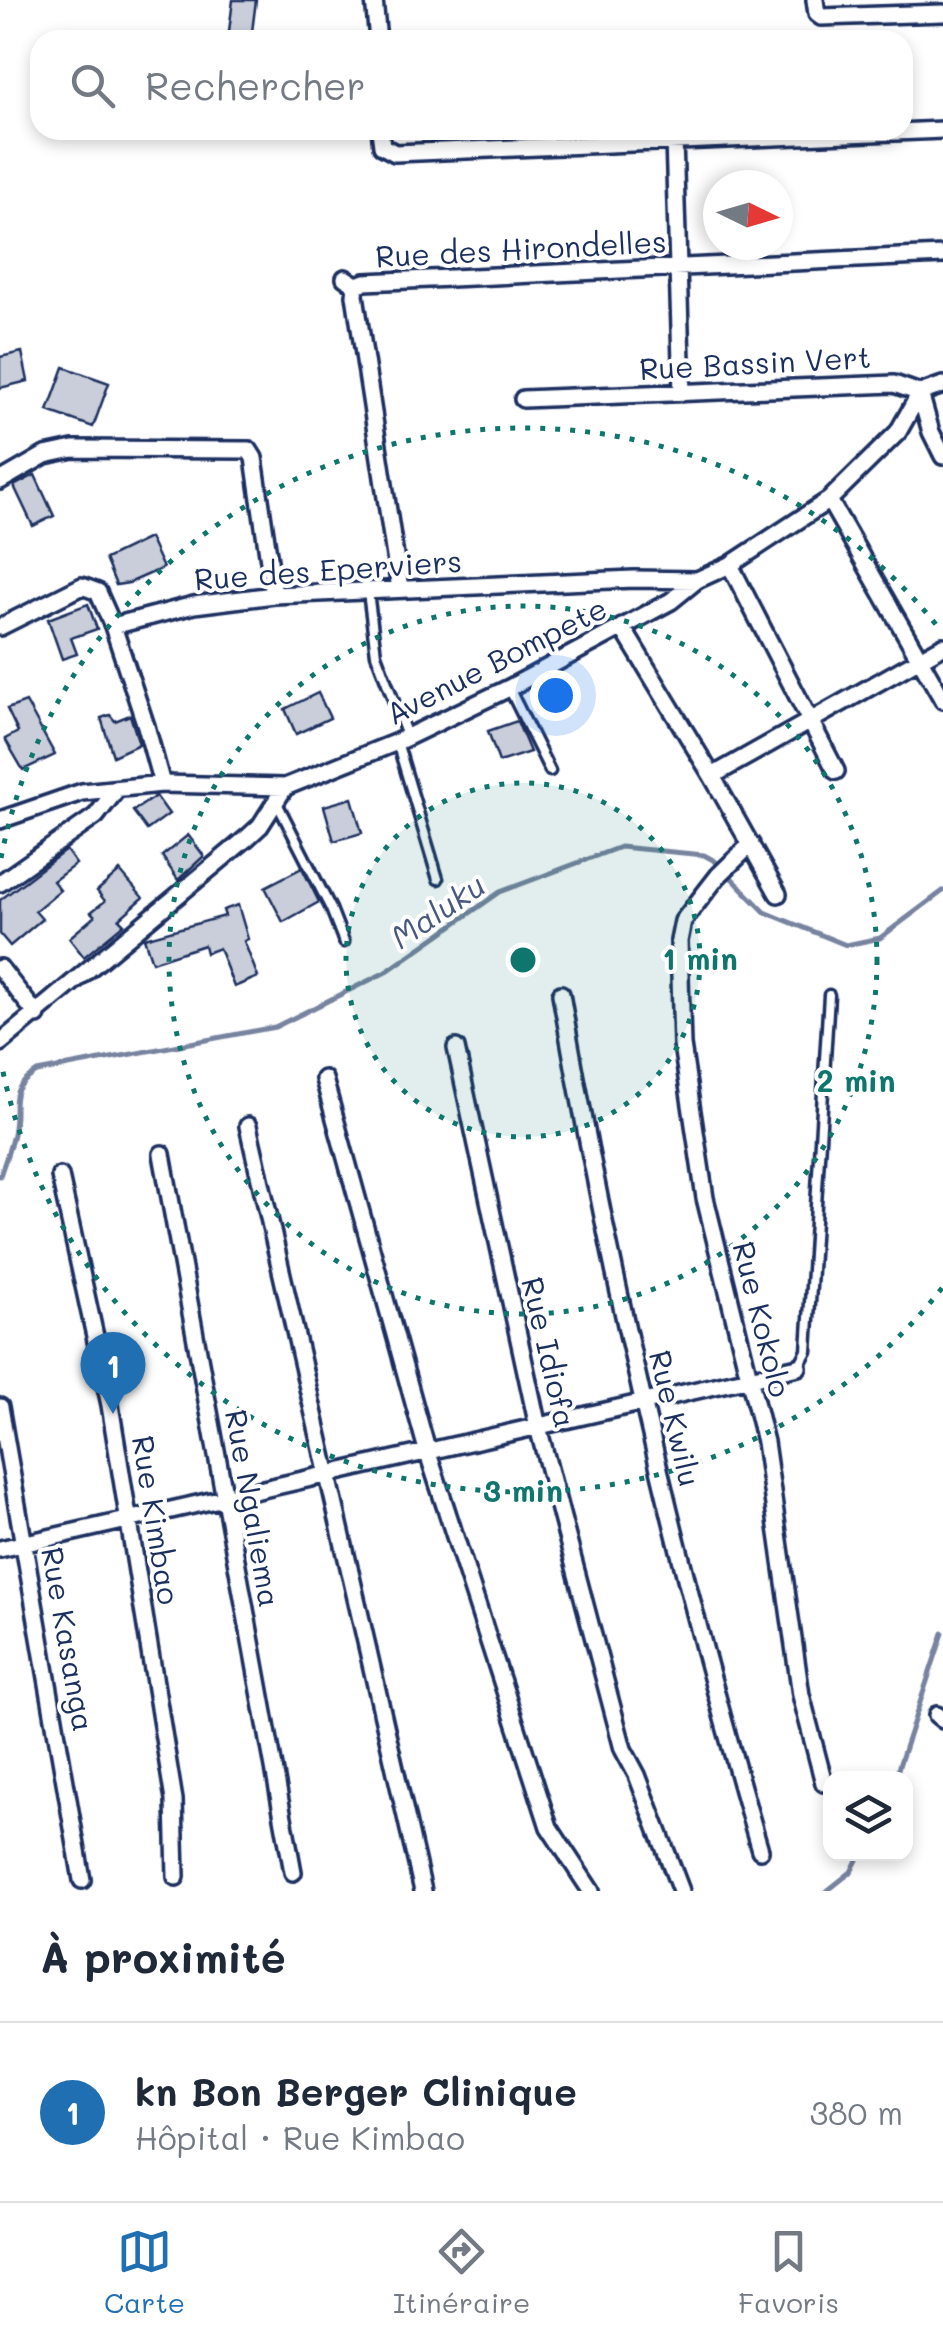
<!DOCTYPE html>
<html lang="fr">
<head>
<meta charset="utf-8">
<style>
  body { margin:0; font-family:Mali,sans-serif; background:#f2f2f3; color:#1f2937 }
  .controls { position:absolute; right:30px; bottom:30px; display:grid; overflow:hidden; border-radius:20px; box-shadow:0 5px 15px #0003 }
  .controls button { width:90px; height:90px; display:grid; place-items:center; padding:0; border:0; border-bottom:2px solid #e0e1e3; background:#fff; color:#1f2937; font:50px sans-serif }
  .compass { position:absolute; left:703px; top:170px; width:90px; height:90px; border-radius:50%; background:#fff; box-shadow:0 5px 15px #0003; rotate:95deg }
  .you { position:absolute; left:555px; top:695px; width:35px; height:35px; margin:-25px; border:8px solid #fff; border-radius:50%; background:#1a73e8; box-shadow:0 0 0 15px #1a73e833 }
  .badge { display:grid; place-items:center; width:65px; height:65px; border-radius:50%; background:#1f6fb2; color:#fff; font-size:32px; font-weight:700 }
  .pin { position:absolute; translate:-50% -82px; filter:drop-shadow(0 2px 5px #0008) }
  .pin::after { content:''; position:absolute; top:52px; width:35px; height:30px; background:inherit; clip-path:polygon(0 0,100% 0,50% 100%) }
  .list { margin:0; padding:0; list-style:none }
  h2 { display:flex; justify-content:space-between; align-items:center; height:130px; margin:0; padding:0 40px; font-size:42px }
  h2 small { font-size:32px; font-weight:400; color:#747a83 }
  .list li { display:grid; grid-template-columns:65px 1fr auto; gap:30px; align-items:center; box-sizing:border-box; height:180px; padding:0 40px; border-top:2px solid #e0e1e3 }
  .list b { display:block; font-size:38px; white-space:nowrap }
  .list p { margin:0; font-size:32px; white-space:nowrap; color:#747a83 }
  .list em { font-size:32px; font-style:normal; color:#747a83 }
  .icon { flex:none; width:55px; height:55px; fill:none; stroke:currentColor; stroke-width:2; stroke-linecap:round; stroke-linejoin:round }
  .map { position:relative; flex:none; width:943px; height:1891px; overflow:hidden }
  .search { position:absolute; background:#fff; box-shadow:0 5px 15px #0003; left:30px; right:30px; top:30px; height:110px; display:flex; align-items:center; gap:25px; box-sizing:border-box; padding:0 35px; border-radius:30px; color:#747a83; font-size:38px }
  .sheet { height:310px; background:#fff }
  nav { display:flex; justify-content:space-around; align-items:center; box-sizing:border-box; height:140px; border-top:2px solid #e0e1e3; background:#fff; font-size:28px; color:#747a83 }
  nav a { display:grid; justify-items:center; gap:5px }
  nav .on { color:#1f6fb2 }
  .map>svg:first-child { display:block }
</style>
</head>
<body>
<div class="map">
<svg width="943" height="1891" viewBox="0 0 943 1891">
  <rect width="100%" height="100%" fill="#fff"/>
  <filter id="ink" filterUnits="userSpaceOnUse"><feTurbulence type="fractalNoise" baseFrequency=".01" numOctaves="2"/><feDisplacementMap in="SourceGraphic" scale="20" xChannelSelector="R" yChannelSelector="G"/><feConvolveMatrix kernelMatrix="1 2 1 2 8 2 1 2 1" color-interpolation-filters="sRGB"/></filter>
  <g filter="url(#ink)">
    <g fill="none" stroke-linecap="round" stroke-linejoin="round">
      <path stroke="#77839f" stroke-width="5" d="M0,1176C5,1160 12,1144 14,1128C18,1099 7,1091 37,1072L275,1027L386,972L500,892L620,847L704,855L715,861L765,912L846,945L880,938L943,891
        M895,1778L943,1633
        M827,1891L851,1872L860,1854"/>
    </g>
    <path fill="#caceda" stroke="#1b2f5e" stroke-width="2.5" d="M233,0H256L251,40L228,39Z
      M22,352L28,381L0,388V357Z
      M64,367L109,383L93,427L48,411Z
      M35,475L54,516L33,526L14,486Z
      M149,538L163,568L129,583L116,585L105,559Z
      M88,604L97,629L71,638L77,654L62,659L48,619Z
      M318,693L330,718L296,734L285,709Z
      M26,702L55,755L23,770L5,739L18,732L7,709Z
      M110,715L115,721L130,715L139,744L113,756L101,718Z
      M517,721L530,752L499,762L488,731Z
      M156,796L169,814L147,830L133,811Z
      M352,798L362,833L334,841L324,806Z
      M188,835L204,856L178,880L162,856Z
      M66,850L76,864L53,881L60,890L35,911L42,919L10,946L0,934V900Z
      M302,868L319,902L283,922L265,887Z
      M120,871L143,898L119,919L124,924L84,957L69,938L95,916L91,912L105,901L97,891Z
      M238,905L248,939L244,941L258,977L234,987L219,948L206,953L204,945L152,962L144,938L225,916L223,910Z"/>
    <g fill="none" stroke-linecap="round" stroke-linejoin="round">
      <g stroke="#1b2f5e" stroke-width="15">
        <path id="service" d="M368,592L376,654L407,736
          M509,688L550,771
          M397,742L438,879
          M276,801L331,909L344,942
          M798,1367L807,1351L829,995"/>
      </g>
      <g stroke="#1b2f5e" stroke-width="22">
        <path id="minor" d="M374,0L378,40
          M815,0L817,14L821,17L943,13
          M380,130L382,146L395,153L943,130
          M674,140L682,393
          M345,278L356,285L365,282L943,255
          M356,285L355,295L400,589
          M523,399L894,384L920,393L931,432L943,456
          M0,481L45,455L73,449L249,450L254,458L274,595
          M829,500L943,700
          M730,565L836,771
          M113,626L146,726L162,784
          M0,627L82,586L98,592L113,626L194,605L274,595L634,579L697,580
          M622,627L712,776L778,894
          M712,776L943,646
          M0,820L82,792L162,784L285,787L397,742L509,688L671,601L697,580L730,565L829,500L898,432L920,393L943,385
          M751,844L718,876L683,921L679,941L682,1045L705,1198L765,1442L801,1695L824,1783
          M0,883L96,816L117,789
          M0,968L37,1015
          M561,994C611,1283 678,1568 760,1850
          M0,1043L248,837L260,826L285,787
          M456,1048L538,1427L623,1749L637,1775L681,1891
          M324,1079L427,1450L549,1827L591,1891
          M248,1126L423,1891
          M162,1154L293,1872
          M60,1176L110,1405L174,1800L176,1877
          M0,1407L82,1880
          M0,1549L798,1367
          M937,1715L943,1720"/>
      </g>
      <use href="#service" stroke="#fff" stroke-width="8"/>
      <use href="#minor" stroke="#fff" stroke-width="15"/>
    </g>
  </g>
  <circle cx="523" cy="960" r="177" fill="#0f766e" fill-opacity=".12"/>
  <g fill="none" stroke="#0f766e" stroke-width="5" stroke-dasharray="5 10">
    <circle cx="523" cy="960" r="177"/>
    <circle cx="523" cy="960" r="354"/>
    <path d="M942 1288A532 532 0 0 1 1 1062M1 858A532 532 0 0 1 942 632"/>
  </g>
  <g text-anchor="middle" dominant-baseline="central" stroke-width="8" stroke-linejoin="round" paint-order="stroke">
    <g font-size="30" fill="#1b2f5e" stroke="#fff">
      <text transform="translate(521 248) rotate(-3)">Rue des Hirondelles</text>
      <text transform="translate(755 362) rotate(-3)">Rue Bassin Vert</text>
      <text transform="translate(328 569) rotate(-4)">Rue des Eperviers</text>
      <text transform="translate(496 660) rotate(-27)">Avenue Bompete</text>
      <text transform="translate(763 1319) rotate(76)">Rue Kokolo</text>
      <text transform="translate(550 1352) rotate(77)">Rue Idiofa</text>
      <text transform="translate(676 1418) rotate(77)">Rue Kwilu</text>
      <text transform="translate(254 1508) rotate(80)">Rue Ngaliema</text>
      <text transform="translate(157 1520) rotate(81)">Rue Kimbao</text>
      <text transform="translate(69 1639) rotate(80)">Rue Kasanga</text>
    </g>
    <g font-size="32" font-style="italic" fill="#49597e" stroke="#fff">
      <text transform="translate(437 910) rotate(-34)">Maluku</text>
    </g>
  </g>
  <circle cx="523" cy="960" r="15" fill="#0f766e" stroke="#fff" stroke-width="5"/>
  <g font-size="30" text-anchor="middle" font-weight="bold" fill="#0f766e" stroke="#fff" stroke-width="8" stroke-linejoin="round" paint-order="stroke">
    <text x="700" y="970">1 min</text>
    <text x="856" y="1092">2 min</text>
    <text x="523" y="1502">3 min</text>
  </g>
</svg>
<div class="controls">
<button><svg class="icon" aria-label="layers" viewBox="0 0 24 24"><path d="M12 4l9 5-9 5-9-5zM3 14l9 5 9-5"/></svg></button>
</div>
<svg class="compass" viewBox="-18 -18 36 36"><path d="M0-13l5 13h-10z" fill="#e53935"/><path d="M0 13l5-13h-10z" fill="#747a83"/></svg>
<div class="you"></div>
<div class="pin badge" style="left:113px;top:1414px">1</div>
<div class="search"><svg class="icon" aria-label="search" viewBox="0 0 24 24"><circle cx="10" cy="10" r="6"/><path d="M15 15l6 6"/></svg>Rechercher</div>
</div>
<section class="sheet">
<h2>À proximité<small></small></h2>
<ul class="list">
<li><span class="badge">1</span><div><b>kn Bon Berger Clinique</b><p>Hôpital · Rue Kimbao</p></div><em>380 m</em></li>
</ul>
</section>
<nav>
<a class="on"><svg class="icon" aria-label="map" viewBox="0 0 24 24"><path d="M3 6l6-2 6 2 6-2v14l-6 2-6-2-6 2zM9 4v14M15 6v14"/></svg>Carte</a>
<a><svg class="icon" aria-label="directions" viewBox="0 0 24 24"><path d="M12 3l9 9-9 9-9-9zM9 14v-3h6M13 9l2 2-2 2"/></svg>Itinéraire</a>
<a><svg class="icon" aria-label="saved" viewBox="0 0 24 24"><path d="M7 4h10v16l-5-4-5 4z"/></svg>Favoris</a>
</nav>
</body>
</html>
